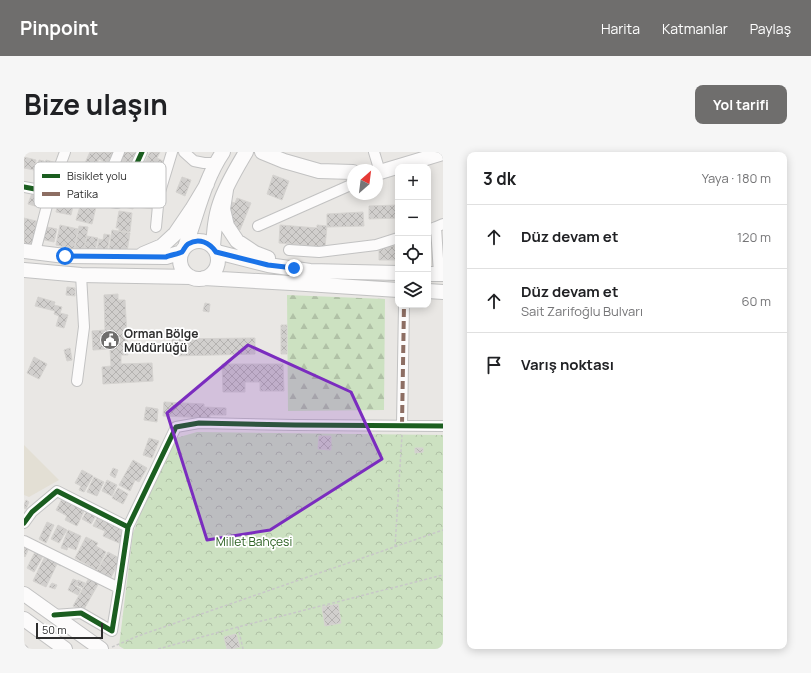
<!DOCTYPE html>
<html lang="tr">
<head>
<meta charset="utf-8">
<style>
  body { margin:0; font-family:Manrope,sans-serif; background:#f6f6f6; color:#202124 }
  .controls { position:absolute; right:12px; top:12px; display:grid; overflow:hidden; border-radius:8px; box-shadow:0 2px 10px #0003 }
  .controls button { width:36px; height:36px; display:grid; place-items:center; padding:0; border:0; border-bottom:1px solid #e0e0e0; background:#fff; color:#202124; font:20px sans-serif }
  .compass { position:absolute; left:323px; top:12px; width:36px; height:36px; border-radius:50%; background:#fff; box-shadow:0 2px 10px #0003; rotate:28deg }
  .scale { position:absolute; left:12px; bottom:10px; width:67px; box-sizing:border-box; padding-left:4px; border:2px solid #2d2d2d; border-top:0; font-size:11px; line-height:14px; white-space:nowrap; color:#2d2d2d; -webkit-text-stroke:3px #fff; paint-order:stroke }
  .stop { position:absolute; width:12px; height:12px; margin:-9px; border:3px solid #1a73e8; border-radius:50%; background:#fff }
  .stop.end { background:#1a73e8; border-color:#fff; box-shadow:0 1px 4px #0008 }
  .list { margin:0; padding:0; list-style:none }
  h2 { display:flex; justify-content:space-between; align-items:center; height:52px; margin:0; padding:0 16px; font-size:17px }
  h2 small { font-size:13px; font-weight:400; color:#757577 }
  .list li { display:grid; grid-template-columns:26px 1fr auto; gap:12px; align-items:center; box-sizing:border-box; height:64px; padding:0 16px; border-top:1px solid #e0e0e0 }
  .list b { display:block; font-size:15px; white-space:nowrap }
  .list p { margin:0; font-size:13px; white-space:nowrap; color:#757577 }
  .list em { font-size:13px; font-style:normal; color:#757577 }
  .icon { flex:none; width:22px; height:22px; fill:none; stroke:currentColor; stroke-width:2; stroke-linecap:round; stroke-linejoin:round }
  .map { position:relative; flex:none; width:419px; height:497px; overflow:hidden; border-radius:8px }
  header { display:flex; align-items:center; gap:24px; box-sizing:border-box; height:56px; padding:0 20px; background:#6f6e6d; color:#fff }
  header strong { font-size:19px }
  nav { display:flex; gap:22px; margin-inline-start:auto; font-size:14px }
  .intro { display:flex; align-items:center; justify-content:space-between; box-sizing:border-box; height:96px; padding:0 24px }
  h1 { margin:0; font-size:28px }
  .button { padding:10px 18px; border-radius:8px; background:#6f6e6d; color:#fff; font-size:14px; font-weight:700 }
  main { display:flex; gap:24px; padding:0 24px }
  aside { flex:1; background:#fff; border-radius:8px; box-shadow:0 2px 10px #0003 }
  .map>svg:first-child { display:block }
</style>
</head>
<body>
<header>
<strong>Pinpoint</strong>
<nav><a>Harita</a><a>Katmanlar</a><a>Paylaş</a></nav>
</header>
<div class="intro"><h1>Bize ulaşın</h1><a class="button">Yol tarifi</a></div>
<main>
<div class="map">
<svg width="419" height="497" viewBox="0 0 419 497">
  <defs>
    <pattern id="forest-firs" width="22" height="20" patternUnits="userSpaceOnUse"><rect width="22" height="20" fill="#cce1c1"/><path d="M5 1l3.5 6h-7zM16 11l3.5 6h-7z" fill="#b0c1a6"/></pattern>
    <pattern id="park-crowns" width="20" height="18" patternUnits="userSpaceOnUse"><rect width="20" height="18" fill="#cce1c1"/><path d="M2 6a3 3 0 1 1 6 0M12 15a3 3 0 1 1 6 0" fill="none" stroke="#b0c1a6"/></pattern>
    <pattern id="building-cross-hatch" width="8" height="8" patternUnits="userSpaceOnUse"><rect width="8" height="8" fill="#d1cfcd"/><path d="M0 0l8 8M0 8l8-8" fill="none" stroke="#b4b2b0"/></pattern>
  </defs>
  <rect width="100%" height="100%" fill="#e9e7e4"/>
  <path fill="#e3dfd4" d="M0,293L35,328L5,345L0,343Z"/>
  <path fill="url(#forest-firs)" d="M263,143L361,147L360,258L264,259Z"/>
  <path fill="url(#park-crowns)" d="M173,280L419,283V497H100L95,494L109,381L145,288Z"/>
  <path fill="url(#building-cross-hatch)" stroke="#d5d3d0" d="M66,0H87L90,1L85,12L75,7L71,14L67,12L65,15L60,13Z
    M98,0H109L113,2L106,18L93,12Z
    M126,0H136L133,6L139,9L136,17L121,10Z
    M0,5L12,8L10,18L0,16Z
    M15,8L20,9L18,18L13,17Z
    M22,8L33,11L30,22L19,19Z
    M249,23L265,29L258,48L243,42Z
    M158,25L167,28L161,44L152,40Z
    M99,38L112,41L109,57L96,54Z
    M114,39L132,41L130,57L112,55Z
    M8,41L22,45L18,56L4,52Z
    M36,43L51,46L47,63L32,60Z
    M213,46L227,51L216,78L207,73L203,62L208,50L211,51Z
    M57,51L72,55L68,72L52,68Z
    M374,53V66L345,67V54Z
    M95,59L108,61L106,80L95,79V76H92Z
    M339,60L340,74L303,75V62Z
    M0,66L16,70L10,96L0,94Z
    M36,73L54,77L50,97L32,93Z
    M256,73L293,76V73L303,74L301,95L255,91Z
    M18,74L33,77L30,90L16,87Z
    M55,74L64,75L60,98L51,96Z
    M88,78L106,81L103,100L85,97Z
    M80,82L86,83L83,100L73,98L75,87L79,88Z
    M63,84L74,86L71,99L60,97Z
    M355,94H374V108H355Z
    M43,135L51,136V144L42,143Z
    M94,142V148H101L104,203H97V212L128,211L129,229L79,232L78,215L87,214L86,197L69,198L68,179L81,178L80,143Z
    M14,145L31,150L30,153L38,155L36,161L44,163L40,176L32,174L35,164L30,162L31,159L11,154Z
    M181,151L186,152L185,160L179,159Z
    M257,173H263V202H257Z
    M231,186V202L148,204V187Z
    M46,196L48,208L43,209L40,198Z
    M10,205L23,212L15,227L3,221Z
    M198,212H259L260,239H236V230H221V240H199Z
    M140,250L180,252V255L202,256V263H186V266L139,264Z
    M122,255L134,257L133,270L120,268Z
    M295,284H307V298L294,297Z
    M125,286L135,289L128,306L119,303Z
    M391,296H399V300L391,301Z
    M109,308L123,316L115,330L111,328L106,339L95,333Z
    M89,316L94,318L91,326L86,323Z
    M58,318L69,324L60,340L55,338L57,334L51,331Z
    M70,325L80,330L73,344L63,340Z
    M83,328L93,333L88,344L78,339Z
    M94,336L104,342L99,352L88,346Z
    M39,345L61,357L53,374L41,368L43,364L32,358Z
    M2,348L5,350L2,357L0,356V353Z
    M64,357L73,362L67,372L58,367Z
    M75,362L91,369L89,373L101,379L95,391L79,384L81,379L69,374Z
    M23,370L30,373L22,391L15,387Z
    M34,373L43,378L35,391L27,387Z
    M44,378L57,384L52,398L44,395L43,398L37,396Z
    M62,385L74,391L72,394L82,400L73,418L51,406Z
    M0,391L6,394L1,405L0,404Z
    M12,398L20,402L10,420L3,416Z
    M84,400L97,407L86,427L73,419Z
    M22,402L39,410L37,414L33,412L22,435L9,429Z
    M66,424L76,429L59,459L49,454Z
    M49,427L54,429L51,434L57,437L54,443L44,438Z
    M54,428L61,431L59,436L52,433Z
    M28,431L33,433L31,437L25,435Z
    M314,452L317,471L301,474L298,455Z
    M212,482L216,495L208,497H203L200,485Z"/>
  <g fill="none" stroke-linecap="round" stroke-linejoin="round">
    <g stroke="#c2c2c2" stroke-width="7">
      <path id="lane" d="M0,496L1,497"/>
    </g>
    <g stroke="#c2c2c2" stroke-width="12">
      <path id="street" d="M160,0L170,9L180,11H191
        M350,0L356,20L353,22
        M104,31L137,36
        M0,35L16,38H27L75,48L93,51L99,38L104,31L118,0
        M75,48L95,0
        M234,74L329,32
        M132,75L135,43L148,0
        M412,75L415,122
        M404,78L412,75L419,72
        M265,98L295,100L352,93L374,86
        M11,100L27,38L41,0
        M53,229L60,175L57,123
        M378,273L380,153
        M0,371L8,360L33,339L104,375
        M0,389L95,436
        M30,463L57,461L88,479L95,436L104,375L152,275L175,271L271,273L419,274"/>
    </g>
    <g stroke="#c2c2c2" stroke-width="16">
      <path id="secondary" d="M238,0L260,9L295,19L329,20
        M353,20H356L419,1
        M202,38L199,57L203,74L213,89L231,101L244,106
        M156 108a19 19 0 1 1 38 0a19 19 0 1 1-38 0Z
        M161,95C173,63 180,28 199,0
        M189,95C190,80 191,65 196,51C202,33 212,17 222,0
        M0,99L41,104L142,105L158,100
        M193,100L244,113L286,119L374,121
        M119,102L138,94L151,82L168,57L183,32
        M0,118L57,123L167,125
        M404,122H419
        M180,126L267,131L374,138
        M404,139L419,140
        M0,442L77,497
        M0,467L41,497"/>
    </g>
    <path stroke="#c8c8c8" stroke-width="1.5" stroke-dasharray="3 2" stroke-linecap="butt" d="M371,395L378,283
      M214,475L219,497
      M88,495L114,484L419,378
      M134,497L214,475L419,423"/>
    <use href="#lane" stroke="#fcfbfb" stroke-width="5"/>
    <use href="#street" stroke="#fcfbfb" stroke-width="10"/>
    <use href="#secondary" stroke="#fcfbfb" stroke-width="14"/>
    <path stroke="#8d6e63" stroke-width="4" stroke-dasharray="8 4" stroke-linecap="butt" d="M378,273L380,153"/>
    <g stroke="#fff" stroke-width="8">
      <path id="cycleway" d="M0,35L16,38H27L75,48L93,51L99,38L104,31L118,0
        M0,371L8,360L33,339L104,375
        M30,463L57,461L88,479L95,436L104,375L152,275L175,271L271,273L419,274"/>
    </g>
    <use href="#cycleway" stroke="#1b5e20" stroke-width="5"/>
  </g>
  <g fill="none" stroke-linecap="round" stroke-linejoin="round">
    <path stroke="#1a73e8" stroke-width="5" d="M41,104L142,105C146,103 154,102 158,100C160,98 161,94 164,92C175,85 186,91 192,100L244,113L270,116"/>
  </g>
  <path fill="#7b2cbf" fill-opacity="0.2" stroke="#7b2cbf" stroke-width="3" stroke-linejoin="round" d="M224,193L327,240L358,307L246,378L183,388L143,261Z"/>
  <defs>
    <g id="civic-disc" transform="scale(1)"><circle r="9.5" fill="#6f6e6d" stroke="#fff"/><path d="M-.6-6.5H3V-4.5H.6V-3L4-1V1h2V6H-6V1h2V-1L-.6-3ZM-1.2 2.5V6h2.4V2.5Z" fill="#fff"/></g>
  </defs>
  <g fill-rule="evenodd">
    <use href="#civic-disc" x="86" y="188"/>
  </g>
  <g text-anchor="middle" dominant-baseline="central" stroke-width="3.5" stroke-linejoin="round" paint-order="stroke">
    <g font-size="12" font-weight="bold" fill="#2d2d2d" stroke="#fff" text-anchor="start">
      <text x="100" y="181">Orman Bölge<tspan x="100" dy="14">Müdürlüğü</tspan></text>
    </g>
    <g font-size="12" fill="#2e6224" stroke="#fff">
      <text x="230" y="389">Millet Bahçesi</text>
    </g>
  </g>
  <rect x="10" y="10" width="132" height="46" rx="6" fill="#fff" stroke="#c0c0c0" stroke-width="1"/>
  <rect x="18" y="22" width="18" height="4" fill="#1b5e20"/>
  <rect x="18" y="40" width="18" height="4" fill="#8d6e63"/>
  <g font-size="11" fill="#2d2d2d">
    <text x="43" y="28">Bisiklet yolu</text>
    <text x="43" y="46">Patika</text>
  </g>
</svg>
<div class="controls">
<button>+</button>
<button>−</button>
<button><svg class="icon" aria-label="locate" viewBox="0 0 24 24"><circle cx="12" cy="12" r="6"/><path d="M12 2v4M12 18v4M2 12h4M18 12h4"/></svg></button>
<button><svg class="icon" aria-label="layers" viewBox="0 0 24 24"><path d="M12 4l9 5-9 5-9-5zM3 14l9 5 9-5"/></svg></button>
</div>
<svg class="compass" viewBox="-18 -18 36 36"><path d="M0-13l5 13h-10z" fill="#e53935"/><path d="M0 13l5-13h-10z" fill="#757577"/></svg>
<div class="scale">50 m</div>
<div class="stop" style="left:41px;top:104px"></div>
<div class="stop end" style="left:270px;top:116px"></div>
</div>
<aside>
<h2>3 dk<small>Yaya · 180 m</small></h2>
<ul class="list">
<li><svg class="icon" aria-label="ahead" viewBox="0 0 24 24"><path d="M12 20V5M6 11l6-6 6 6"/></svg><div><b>Düz devam et</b></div><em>120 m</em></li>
<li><svg class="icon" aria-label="ahead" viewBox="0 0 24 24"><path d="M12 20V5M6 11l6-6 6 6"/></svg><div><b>Düz devam et</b><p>Sait Zarifoğlu Bulvarı</p></div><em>60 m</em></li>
<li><svg class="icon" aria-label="arrive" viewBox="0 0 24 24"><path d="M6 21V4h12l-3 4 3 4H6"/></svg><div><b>Varış noktası</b></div></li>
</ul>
</aside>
</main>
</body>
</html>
